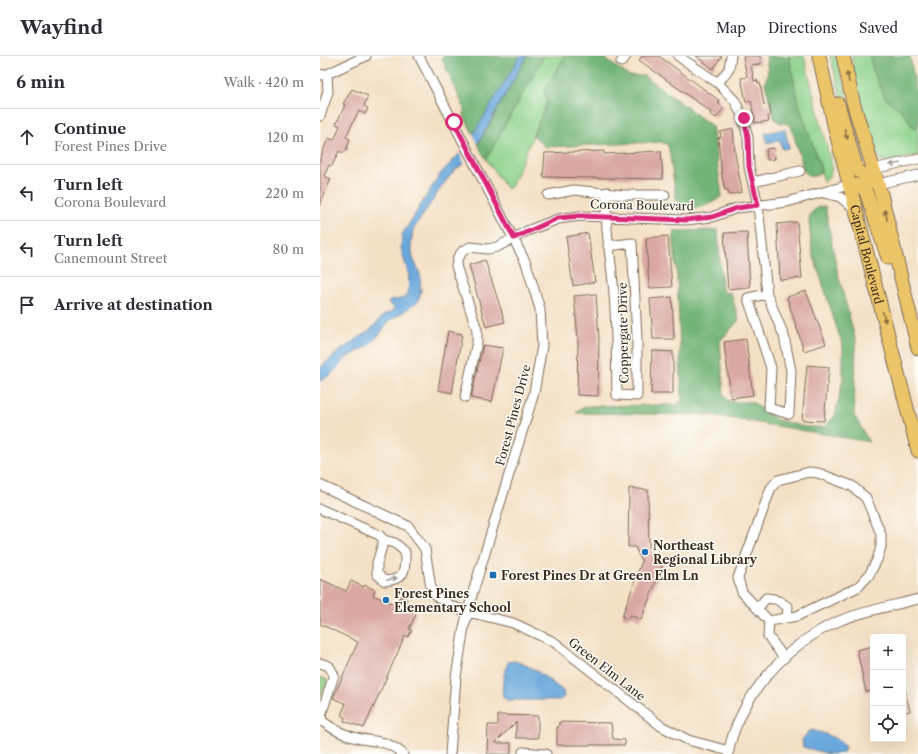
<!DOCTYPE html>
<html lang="en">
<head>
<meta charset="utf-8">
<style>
  body { margin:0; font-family:"Libre Caslon Text",serif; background:#f2f2f3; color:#2b2b33 }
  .controls { position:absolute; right:12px; bottom:12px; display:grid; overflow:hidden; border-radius:4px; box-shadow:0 4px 16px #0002 }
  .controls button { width:36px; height:36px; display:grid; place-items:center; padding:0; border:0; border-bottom:1px solid #e1e1e2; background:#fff; color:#2b2b33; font:20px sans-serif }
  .stop { position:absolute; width:12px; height:12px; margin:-9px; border:3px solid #db2777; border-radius:50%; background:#fff }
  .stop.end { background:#db2777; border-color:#fff; box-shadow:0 1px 4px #0008 }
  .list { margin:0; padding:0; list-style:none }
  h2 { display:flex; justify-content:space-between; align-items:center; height:52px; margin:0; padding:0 16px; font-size:17px }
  h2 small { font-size:13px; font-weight:400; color:#7c7c81 }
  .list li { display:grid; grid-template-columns:26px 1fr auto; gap:12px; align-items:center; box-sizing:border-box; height:56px; padding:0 16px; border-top:1px solid #e1e1e2 }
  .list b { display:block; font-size:15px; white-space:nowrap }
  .list p { margin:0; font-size:13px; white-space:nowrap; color:#7c7c81 }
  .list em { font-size:13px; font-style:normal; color:#7c7c81 }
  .icon { flex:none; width:22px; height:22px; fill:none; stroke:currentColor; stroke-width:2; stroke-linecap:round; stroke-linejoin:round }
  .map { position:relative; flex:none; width:598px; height:698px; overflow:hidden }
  header { display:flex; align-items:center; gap:24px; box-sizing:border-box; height:56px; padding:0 20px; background:#fff; border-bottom:1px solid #e1e1e2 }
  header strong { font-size:19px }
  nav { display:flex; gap:22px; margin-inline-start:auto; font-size:14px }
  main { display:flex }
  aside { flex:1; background:#fff }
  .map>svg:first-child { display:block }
</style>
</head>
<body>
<header>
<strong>Wayfind</strong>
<nav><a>Map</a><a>Directions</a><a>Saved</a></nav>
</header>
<main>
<aside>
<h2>6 min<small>Walk · 420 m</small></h2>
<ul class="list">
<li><svg class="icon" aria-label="ahead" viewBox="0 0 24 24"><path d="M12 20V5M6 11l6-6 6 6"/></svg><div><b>Continue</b><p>Forest Pines Drive</p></div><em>120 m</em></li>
<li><svg class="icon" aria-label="left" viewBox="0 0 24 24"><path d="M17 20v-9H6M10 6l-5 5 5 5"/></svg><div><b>Turn left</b><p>Corona Boulevard</p></div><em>220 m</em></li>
<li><svg class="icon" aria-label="left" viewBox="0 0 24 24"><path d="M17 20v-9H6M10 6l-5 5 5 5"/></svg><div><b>Turn left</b><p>Canemount Street</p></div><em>80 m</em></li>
<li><svg class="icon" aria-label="arrive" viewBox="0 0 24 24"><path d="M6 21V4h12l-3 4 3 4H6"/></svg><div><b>Arrive at destination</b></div></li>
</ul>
</aside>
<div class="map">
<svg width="598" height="698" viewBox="0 0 598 698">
  <rect width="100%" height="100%" fill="#fdfcf7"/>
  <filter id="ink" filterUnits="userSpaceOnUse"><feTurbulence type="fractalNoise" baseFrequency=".025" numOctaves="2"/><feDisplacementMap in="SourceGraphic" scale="8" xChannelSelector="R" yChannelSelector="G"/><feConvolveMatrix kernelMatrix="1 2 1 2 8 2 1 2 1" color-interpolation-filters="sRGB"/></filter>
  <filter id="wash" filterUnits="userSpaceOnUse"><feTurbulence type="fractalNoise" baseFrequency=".012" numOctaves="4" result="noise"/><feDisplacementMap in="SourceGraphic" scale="16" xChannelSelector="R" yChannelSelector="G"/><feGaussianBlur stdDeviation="0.9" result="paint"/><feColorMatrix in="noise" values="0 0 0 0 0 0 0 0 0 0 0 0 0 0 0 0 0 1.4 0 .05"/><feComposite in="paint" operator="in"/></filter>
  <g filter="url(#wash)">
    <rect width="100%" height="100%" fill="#f4e0c5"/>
    <path fill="#8dd28b" stroke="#647e54" d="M224,0H245L224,35L227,46L191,131L186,132L166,103Z
      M469,0H484L512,112L510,119L504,127L500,110L478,46Z
      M510,0H517L542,104L541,108L538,104Z
      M531,0H550L553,14L565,42L582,55L593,71L598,74V99L568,106L560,104C545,82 536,27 531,0Z
      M0,621L8,624L0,641Z"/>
    <path fill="#72b477" stroke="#566f4a" d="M123,0H200L153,78L144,60V52L122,3Z
      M207,0H224L166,103L158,89Z
      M245,0H281L309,20H324L392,70L402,140C391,149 374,156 360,150L356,142L349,93L348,89L341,86L225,91L213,79L227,46L224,35Z
      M446,0H469L478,46L500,110L501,117L495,120H488L484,115L471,70L468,68L460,67L454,62L445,27L448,16Z
      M550,0H590L598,46V74L593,71L582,55L565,42L553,14Z
      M505,150L517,214L536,286L534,359L549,386L393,359L256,357L258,354L268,350L352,349H356L362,345L357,221L353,175L398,174L402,233L404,236L411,237L419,264L400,285L404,340L410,346H432L457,364L485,371H505L515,360L523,323V291L492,195L489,166L490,158L498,151Z"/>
    <path fill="#69a8dc" stroke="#52697d" d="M200,0H207L149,103L134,115L122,130L93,174L91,187L93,202L100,218L101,235L98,246L68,266L61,277L48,290L28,301L10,319L0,325V312C15,297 30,288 47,276C59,269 57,259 73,255L74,251L68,247L71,244L82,243L88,238L89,220L81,193L82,179L120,118L145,92Z
      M465,73L469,92L462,93L460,84L447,87L445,77Z
      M194,605C212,609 229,624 243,635L244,641L240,644H186L183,641C181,629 184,618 188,606Z
      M492,674C503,677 518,681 525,691L523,697L509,698L483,691L482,684L488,676Z"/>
    <path fill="#f4e0c5" d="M152,76L159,91L150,105L145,109L139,96Z"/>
    <g id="blocks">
      <path fill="#daa8a2" d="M322,0H339L400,45L398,47L404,52L396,62L390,58L391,56L319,4Z
        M376,0H402L393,13Z
        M423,0H440L441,8L431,9L434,25L437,24L438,27H440L444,49L449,48L451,59L448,60L449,65L435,67L431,45L426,46L421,22L427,21Z
        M32,33L48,40L44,50L48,52L45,58L39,55L31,70L26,81L30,83L26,95L23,97L19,95L12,110L9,109L4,120L11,123L0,149V103L8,82L14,84L20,70L16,68L25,49L23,48Z
        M413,73L415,97L422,136L409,139L408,134H405L402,120L398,82L401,81L400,76Z
        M454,92L455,103L447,104L446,93Z
        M284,95V98L341,95L343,123L223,121L225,97Z
        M477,166L482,222L460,224L457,168Z
        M427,176L430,231L408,233L404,177Z
        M268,177L275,226L253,230L246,181Z
        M348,180L352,231L329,232L326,182Z
        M165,204L185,266L166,271L149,209Z
        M486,235L506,288L484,295L467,241Z
        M276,238L279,284L278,340L257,339L258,282L254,240Z
        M352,241L354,283H333L330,243Z
        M128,275L142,278L132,337L118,334Z
        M426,283L433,339L411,342L404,286Z
        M163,289L183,292L172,346L151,342Z
        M332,295L353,296V338H331Z
        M487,309L509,311L504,365L482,364Z
        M309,432L328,434L329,491L335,501L344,505L321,564L310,559L308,563L302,561L322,505L315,491H308Z
        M0,523L26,535L31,525L44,531L45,529L55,534L53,539L76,549L80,540L87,543L83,552L96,558L89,573L92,574L88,581L85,580L44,672L24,665L25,661L21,659L26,648L13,642L38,586L0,568Z
        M553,590V634L546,636L537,594Z
        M585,635L590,655L583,657V636Z
        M178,659L218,660V682H196V666L175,687H191V698H167L168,669H178Z
        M239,666L291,667L293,683L305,684V689H237V671H239Z"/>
    </g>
  </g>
  <g filter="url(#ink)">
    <use href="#blocks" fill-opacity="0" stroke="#7c6a58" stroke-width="1"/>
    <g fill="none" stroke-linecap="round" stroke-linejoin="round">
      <g stroke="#7c6a58" stroke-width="11">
        <path id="minor" d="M99,0L206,207L220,253L222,290L214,337L153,536L144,571L136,621L130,698
          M358,0L398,27L415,45L423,62L428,82L429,111L438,149L447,238L464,280L471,315L469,358L449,352L451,312L428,242L447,238
          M301,6L306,0
          M0,19L7,18L46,0
          M398,27L409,13L411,0
          M0,60L8,36L7,18
          M553,113L598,103
          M433,126L480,115
          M558,128L598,119
          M287,136C284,169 290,194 293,227C297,264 296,302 297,339L317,340V281L312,187L288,190
          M504,137L520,141L536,154
          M228,139L254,134L304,139H345
          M145,341L157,286V274L136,210L138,201L143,195L150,191L168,193L177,191L207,175L238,163L260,160L366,164L392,161L417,152L467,146L529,129
          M0,429L88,470L105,493L111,532L118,542L131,550L148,556L193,567L234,586L341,670L368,684L409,695
          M0,453L59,479L64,484L75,487L85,496C85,515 86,523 65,525L57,518V507L64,484
          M459,545L468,551L467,561
          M438,552L446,542L454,543
          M449,565L422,536L418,522L451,432L458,424L489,416L498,417L532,430L546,442L561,478V491L557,504L549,519L538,531L477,560L449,565L448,580L464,602
          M0,607L9,610L14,619L1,659L2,665C10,671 20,677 30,680C53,688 62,680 83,698
          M203,698V696L226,698
          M408,698C419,641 466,588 519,565C544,555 572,550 598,543"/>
      </g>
      <g stroke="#7c6a58" stroke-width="15">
        <g id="highway">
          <path id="s1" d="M499,0L515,73L598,395"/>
          <path d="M523,0L533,46L561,138L598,292"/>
          <path d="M518,48L537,114L558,128"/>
          <path d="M529,129H536L545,133L568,202"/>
        </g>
      </g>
      <use href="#minor" stroke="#fff" stroke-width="9"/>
      <use href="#highway" stroke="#ecc569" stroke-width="13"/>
    </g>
    <defs><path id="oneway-solid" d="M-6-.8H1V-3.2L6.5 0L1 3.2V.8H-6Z"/></defs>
    <g fill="#8b7040">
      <use href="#oneway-solid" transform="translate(528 21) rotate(-102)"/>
      <use href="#oneway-solid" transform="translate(526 78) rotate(75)"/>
      <use href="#oneway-solid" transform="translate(566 159) rotate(-104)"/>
      <use href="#oneway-solid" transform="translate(564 261) rotate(76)"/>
    </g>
    <g fill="#a79f9a">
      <use href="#oneway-solid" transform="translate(575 108) rotate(170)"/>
      <use href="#oneway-solid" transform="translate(72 523) rotate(-13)"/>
    </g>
  </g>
  <g fill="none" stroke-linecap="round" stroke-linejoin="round" filter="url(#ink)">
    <path stroke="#db2777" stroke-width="5" d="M134,66L194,182L238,162L260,160L366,164L392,161L417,152L438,149L429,111L428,82L424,62"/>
  </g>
  <g fill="#1f6fb2" stroke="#fdfcf7" stroke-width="1.5">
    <circle cx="325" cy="496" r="4"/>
    <rect x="169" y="515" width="8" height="8" rx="2"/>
    <circle cx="66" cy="544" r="4"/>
  </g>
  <g text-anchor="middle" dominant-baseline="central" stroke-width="3" stroke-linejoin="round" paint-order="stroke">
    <g font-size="12" fill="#3b2a1e" stroke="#fdfcf7">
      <text transform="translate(322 149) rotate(1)">Corona Boulevard</text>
      <text stroke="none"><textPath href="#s1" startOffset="204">Capital Boulevard</textPath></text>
      <text transform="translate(303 277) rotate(-91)">Coppergate Drive</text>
      <text transform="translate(193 359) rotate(-75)">Forest Pines Drive</text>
      <text transform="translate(287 613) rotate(38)">Green Elm Lane</text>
    </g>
    <g font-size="12" font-weight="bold" fill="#3b2a1e" stroke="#fdfcf7" text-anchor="start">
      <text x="333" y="489">Northeast<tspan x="333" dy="14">Regional Library</tspan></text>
      <text x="181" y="519">Forest Pines Dr at Green Elm Ln</text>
      <text x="74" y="537">Forest Pines<tspan x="74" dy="14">Elementary School</tspan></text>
    </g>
  </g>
</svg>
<div class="controls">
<button>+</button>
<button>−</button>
<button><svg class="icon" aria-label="locate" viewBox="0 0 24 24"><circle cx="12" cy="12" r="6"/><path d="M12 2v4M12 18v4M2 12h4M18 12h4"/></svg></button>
</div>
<div class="stop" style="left:134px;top:66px"></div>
<div class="stop end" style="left:424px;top:62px"></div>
</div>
</main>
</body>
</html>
